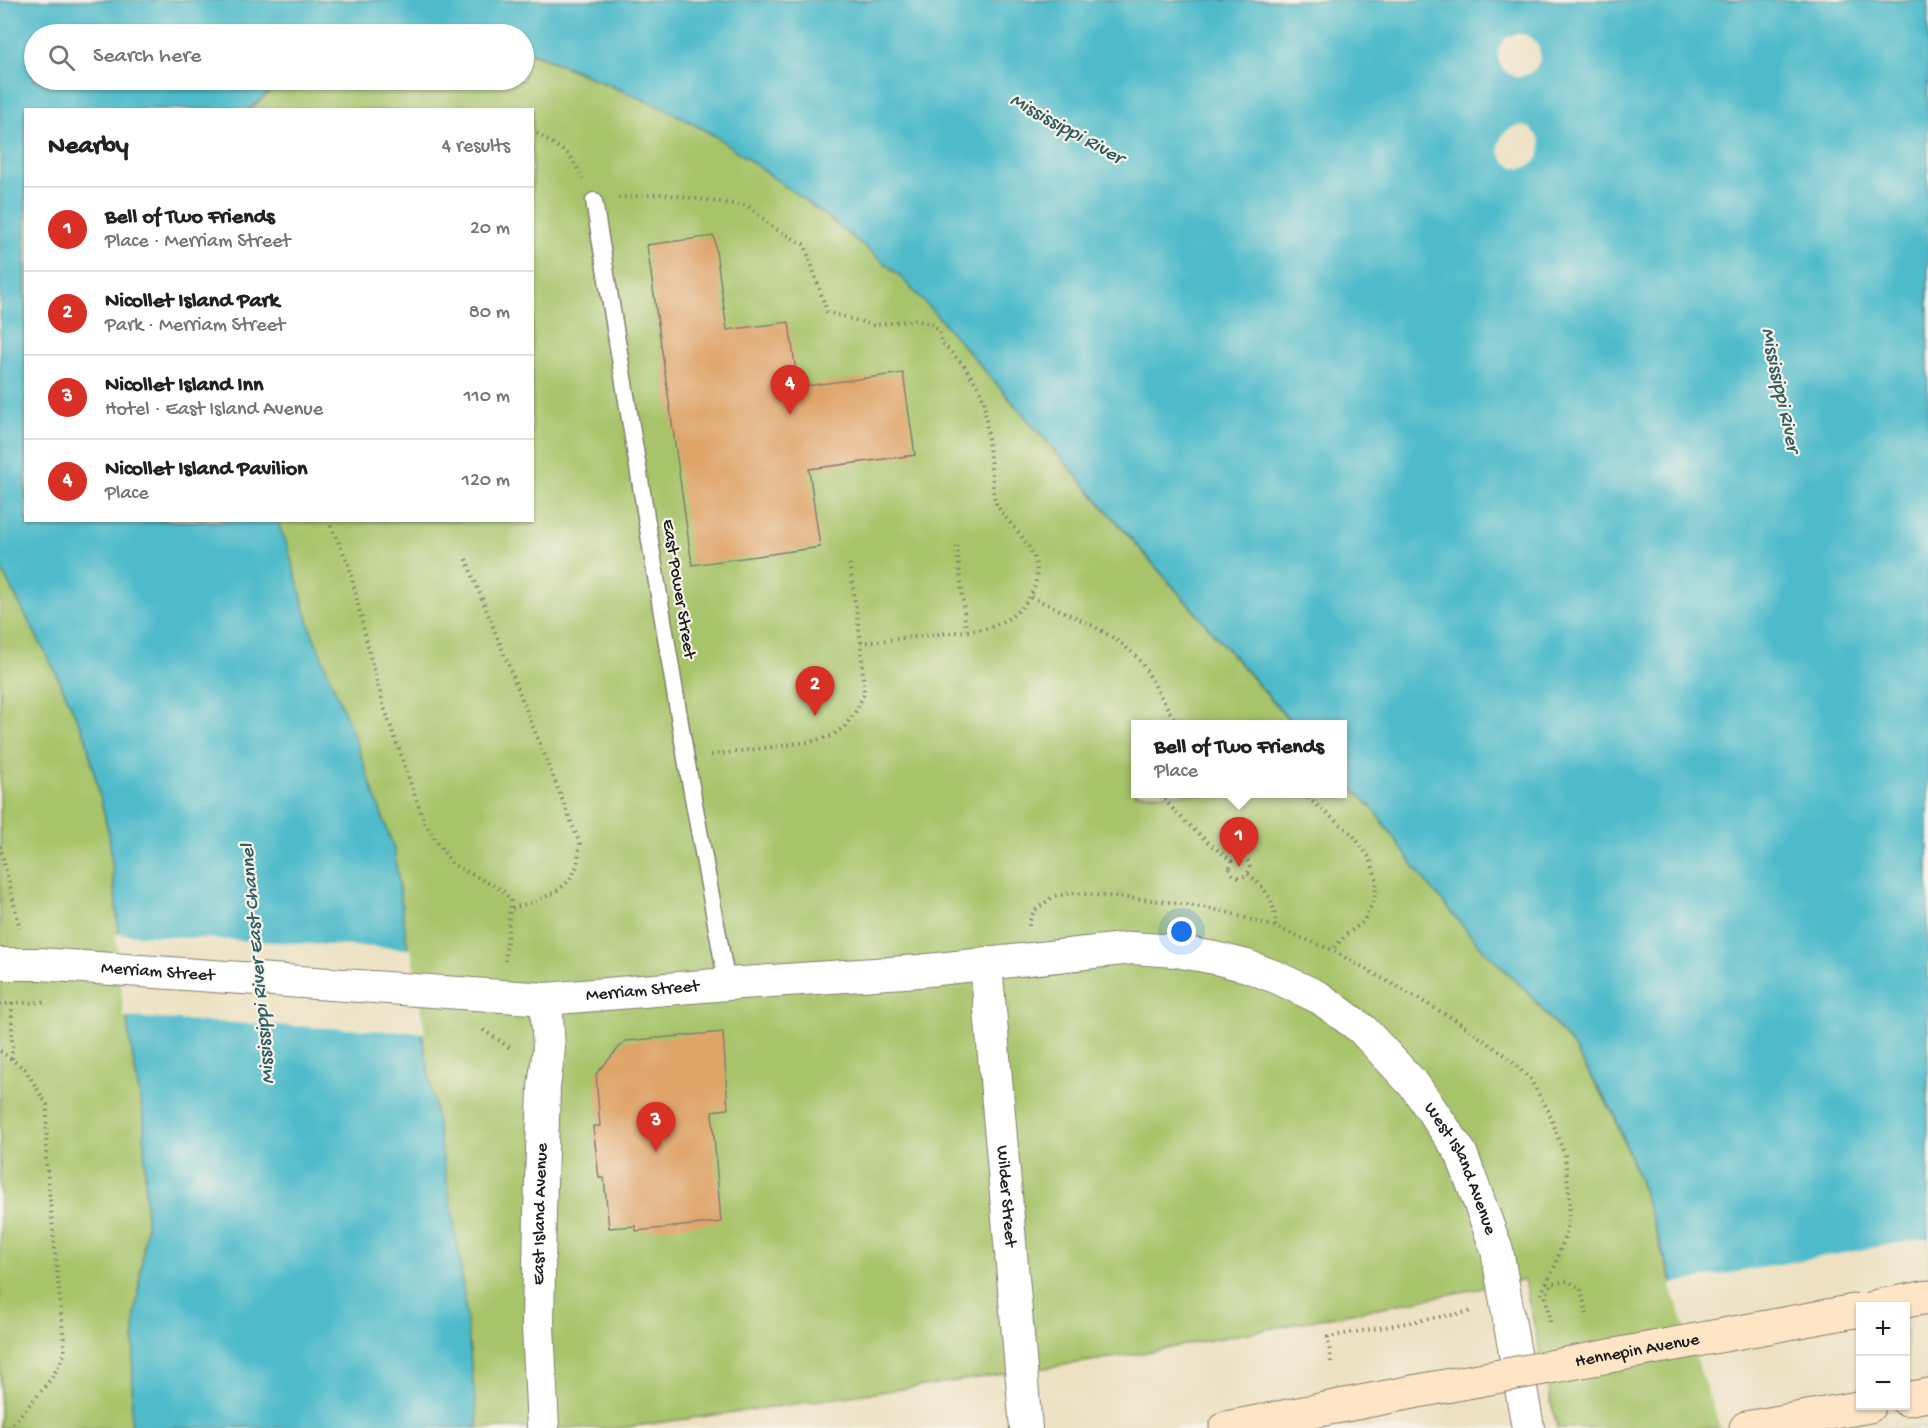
<!DOCTYPE html>
<html lang="en">
<head>
<meta charset="utf-8">
<style>
  body { margin:0; font-family:"Gochi Hand",sans-serif; background:#f2f2f2; color:#202124 }
  .controls { position:absolute; right:18px; bottom:18px; display:grid; overflow:hidden; border-radius:0px; box-shadow:0 2px 4px #0004 }
  .controls button { width:54px; height:54px; display:grid; place-items:center; padding:0; border:0; border-bottom:2px solid #e0e0e0; background:#fff; color:#202124; font:30px sans-serif }
  .you { position:absolute; left:1182px; top:932px; width:21px; height:21px; margin:-15px; border:4px solid #fff; border-radius:50%; background:#1a73e8; box-shadow:0 0 0 9px #1a73e833 }
  .badge { display:grid; place-items:center; width:39px; height:39px; border-radius:50%; background:#d93025; color:#fff; font-size:20px; font-weight:700 }
  .pin { position:absolute; translate:-50% -50px; filter:drop-shadow(0 2px 3px #0008) }
  .pin::after { content:''; position:absolute; top:32px; width:21px; height:18px; background:inherit; clip-path:polygon(0 0,100% 0,50% 100%) }
  .popup { position:absolute; left:1131px; top:720px; width:216px; height:78px; box-sizing:border-box; display:grid; place-content:center; border-radius:0px; background:#fff; filter:drop-shadow(0 2px 4px #0005); font-size:20px; white-space:nowrap; color:#757577 }
  .popup b { font-size:22px; color:#202124 }
  .popup::after { content:''; position:absolute; left:50%; top:100%; margin-left:-12px; border:12px solid transparent; border-top-color:#fff }
  .list { margin:0; padding:0; list-style:none }
  h2 { display:flex; justify-content:space-between; align-items:center; height:78px; margin:0; padding:0 24px; font-size:26px }
  h2 small { font-size:20px; font-weight:400; color:#757577 }
  .list li { display:grid; grid-template-columns:39px 1fr auto; gap:18px; align-items:center; box-sizing:border-box; height:84px; padding:0 24px; border-top:2px solid #e0e0e0 }
  .list b { display:block; font-size:22px; white-space:nowrap }
  .list p { margin:0; font-size:20px; white-space:nowrap; color:#757577 }
  .list em { font-size:20px; font-style:normal; color:#757577 }
  .icon { flex:none; width:33px; height:33px; fill:none; stroke:currentColor; stroke-width:2; stroke-linecap:round; stroke-linejoin:round }
  .map { position:relative; flex:none; width:1928px; height:1428px; overflow:hidden }
  .search { position:absolute; background:#fff; box-shadow:0 2px 4px #0004; left:24px; top:24px; width:510px; height:66px; display:flex; align-items:center; gap:15px; box-sizing:border-box; padding:0 21px; border-radius:33px; color:#757577; font-size:22px }
  .panel { position:absolute; background:#fff; box-shadow:0 2px 4px #0004; left:24px; top:108px; width:510px; height:414px; border-radius:0px }
  .map>svg:first-child { display:block }
</style>
</head>
<body>
<div class="map">
<svg width="1928" height="1428" viewBox="0 0 1928 1428">
  <rect width="100%" height="100%" fill="#f7f3e8"/>
  <filter id="ink" filterUnits="userSpaceOnUse"><feTurbulence type="fractalNoise" baseFrequency=".0167" numOctaves="2"/><feDisplacementMap in="SourceGraphic" scale="12" xChannelSelector="R" yChannelSelector="G"/><feConvolveMatrix kernelMatrix="1 2 1 2 8 2 1 2 1" color-interpolation-filters="sRGB"/></filter>
  <filter id="wash" filterUnits="userSpaceOnUse"><feTurbulence type="fractalNoise" baseFrequency=".008" numOctaves="4" result="noise"/><feDisplacementMap in="SourceGraphic" scale="24" xChannelSelector="R" yChannelSelector="G"/><feGaussianBlur stdDeviation="1.35" result="paint"/><feColorMatrix in="noise" values="0 0 0 0 0 0 0 0 0 0 0 0 0 0 0 0 0 1.4 0 .05"/><feComposite in="paint" operator="in"/></filter>
  <g filter="url(#wash)">
    <rect width="100%" height="100%" fill="#ede1c2"/>
    <path fill="#a7c46b" stroke="#627044" stroke-width="1.5" d="M524,51L539,56L668,110L713,135L775,177L865,247L898,274L940,319L1292,724H1136V794H1342L1343,778L1375,811L1421,876L1480,946L1528,993L1573,1046L1613,1114L1643,1191L1663,1256L1723,1428H1557L1524,1280L1137,1354L944,1383L621,1428H477L311,631L277,521L532,520V110H249L284,80H524Z
      M0,567L55,671L86,738L109,834L129,1036L144,1120L146,1228L135,1317L131,1428H0Z"/>
    <path fill="#4fbbca" stroke="#366c73" stroke-width="1.5" fill-rule="evenodd" d="M0,0H1928V1428H1723L1664,1256L1643,1191L1614,1113L1573,1046L1529,993L1480,946L1421,876L1375,811L1343,778L1342,724H1293L940,319L898,274L820,211L714,135L668,110L539,55L524,51V34L391,32L384,34H34V80H284L249,109L26,110V520L277,521L286,542L311,630L355,739L394,849L407,944L460,1259L478,1428H131L135,1317L146,1228L144,1120L129,1036L109,834L86,738L55,671L0,567ZM1860,1306H1906V1406H1860Z"/>
    <path fill="#ede1c2" fill-rule="evenodd" d="M1498 55a21 21 0 1 1 42 0a21 21 0 1 1-42 0Z
      M1499 147a21 21 0 1 1 42 0a21 21 0 1 1-42 0Z
      M116,934L411,949L425,1033L124,1017Z
      M1928,1238V1428H1720L1670,1284ZM1860,1306H1906V1406H1860Z"/>
    <g id="blocks">
      <path fill="#dfa46b" d="M714,236L727,330L789,322L798,387L903,373L915,455L809,469L820,547L692,565L647,245Z
        M723,1032L728,1109L712,1111L721,1222L636,1231L635,1226L609,1228L604,1178H599L593,1126H600L596,1074L625,1041Z"/>
    </g>
  </g>
  <g filter="url(#ink)">
    <use href="#blocks" fill-opacity="0" stroke="#847e6f" stroke-width="1.5"/>
    <g fill="none" stroke-linecap="round" stroke-linejoin="round">
      <g stroke="#847e6f" stroke-width="19">
        <path id="service" d="M594,201L686,759L727,984"/>
      </g>
      <g stroke="#847e6f" stroke-width="34">
        <g id="minor">
          <path id="s1" d="M986,963L1026,1428"/>
          <path id="s2" d="M0,964H40L546,999L727,984L919,971L1132,948L1176,951L1215,958L1247,966L1278,978L1320,998L1362,1029L1415,1086L1461,1153L1497,1250L1528,1428"/>
          <path id="s3" d="M543,1428L538,1326L540,1214L544,1087L549,1049L546,999"/>
        </g>
      </g>
      <g stroke="#847e6f" stroke-width="35">
        <path id="secondary" d="M1878,1306L1928,1297
          M1906,1399L1928,1395
          M1226,1428L1413,1392
          M1746,1428L1869,1406"/>
      </g>
      <path stroke="#847e6f" stroke-width="4" stroke-dasharray="1.5 4.5" stroke-linecap="butt" d="M532,130L570,155L583,179
        M618,198L662,194L748,206L774,228L805,245L827,312L873,325L915,320L931,323L939,332L942,343L963,364L979,389L984,400C986,423 989,446 991,468C993,478 992,491 995,500C998,511 1020,533 1027,544C1053,583 1022,619 984,629L861,643
        M328,520L349,565L370,656L384,707L425,824L452,864L502,890L511,900L505,961
        M957,546L966,630
        M466,559L580,844C578,852 579,861 576,868C566,894 533,902 510,909
        M1031,597C1065,613 1120,633 1142,664C1155,683 1164,705 1178,724
        M711,755L809,742L832,736L845,726L856,711L864,694L861,643L849,561
        M1162,794C1168,809 1216,850 1232,861
        M1303,794L1352,834L1370,858L1377,882L1374,900L1363,922L1347,934L1332,950
        M0,846L20,928
        M1230 867a10 10 0 1 1 20 0a10 10 0 1 1-20 0Z
        M1248,874C1267,890 1276,901 1275,927
        M1029,926V923L1034,911L1054,896L1074,893L1169,902L1223,911L1275,927L1332,950L1454,1019L1505,1055L1530,1079L1548,1110L1565,1156L1570,1204L1567,1230L1555,1266L1541,1294
        M0,1004L44,1002
        M483,1030L512,1049
        M0,1051L25,1069L47,1105L46,1160L65,1352C54,1382 29,1404 9,1428
        M12,1059V1003
        M1550,1322L1546,1297L1551,1284L1568,1281L1581,1289L1587,1315
        M1331,1362L1328,1337L1473,1311"/>
      <use href="#service" stroke="#fff" stroke-width="16"/>
      <use href="#minor" stroke="#fff" stroke-width="32"/>
      <use href="#secondary" stroke="#fde5c5" stroke-width="33"/>
      <g stroke="#847e6f" stroke-width="35" stroke-linecap="butt">
        <g id="secondary-bridge">
          <path id="s4" d="M1413,1392L1860,1310"/>
        </g>
      </g>
      <use href="#secondary-bridge" stroke="#fde5c5" stroke-width="33"/>
    </g>
  </g>
  <g text-anchor="middle" dominant-baseline="central" stroke-width="4.5" stroke-linejoin="round" paint-order="stroke">
    <g font-size="18" fill="#1c1c1c" stroke="#f7f3e8">
      <text transform="translate(678 589) rotate(81)">East Power Street</text>
      <text stroke="none"><textPath href="#s2" startOffset="158">Merriam Street</textPath></text>
      <text stroke="none"><textPath href="#s2" startOffset="644">Merriam Street</textPath></text>
      <text stroke="none"><textPath href="#s2" startOffset="1557">West Island Avenue</textPath></text>
      <text stroke="none"><textPath href="#s1" startOffset="234">Wilder Street</textPath></text>
      <text stroke="none"><textPath href="#s3" startOffset="214">East Island Avenue</textPath></text>
      <text stroke="none"><textPath href="#s4" startOffset="228">Hennepin Avenue</textPath></text>
    </g>
    <g font-size="20" font-style="italic" fill="#305c62" stroke="#f7f3e8">
      <text transform="translate(1066 130) rotate(29)">Mississippi River</text>
      <text transform="translate(1779 390) rotate(78)">Mississippi River</text>
      <text transform="translate(259 964) rotate(-95)">Mississippi River East Channel</text>
    </g>
  </g>
</svg>
<div class="controls">
<button>+</button>
<button>−</button>
</div>
<div class="you"></div>
<div class="pin badge" style="left:1239px;top:867px">1</div>
<div class="popup"><b>Bell of Two Friends</b>Place</div>
<div class="pin badge" style="left:815px;top:716px">2</div>
<div class="pin badge" style="left:656px;top:1152px">3</div>
<div class="pin badge" style="left:790px;top:415px">4</div>
<div class="search"><svg class="icon" aria-label="search" viewBox="0 0 24 24"><circle cx="10" cy="10" r="6"/><path d="M15 15l6 6"/></svg>Search here</div>
<section class="panel">
<h2>Nearby<small>4 results</small></h2>
<ul class="list">
<li><span class="badge">1</span><div><b>Bell of Two Friends</b><p>Place · Merriam Street</p></div><em>20 m</em></li>
<li><span class="badge">2</span><div><b>Nicollet Island Park</b><p>Park · Merriam Street</p></div><em>80 m</em></li>
<li><span class="badge">3</span><div><b>Nicollet Island Inn</b><p>Hotel · East Island Avenue</p></div><em>110 m</em></li>
<li><span class="badge">4</span><div><b>Nicollet Island Pavilion</b><p>Place</p></div><em>120 m</em></li>
</ul>
</section>
</div>
</body>
</html>
